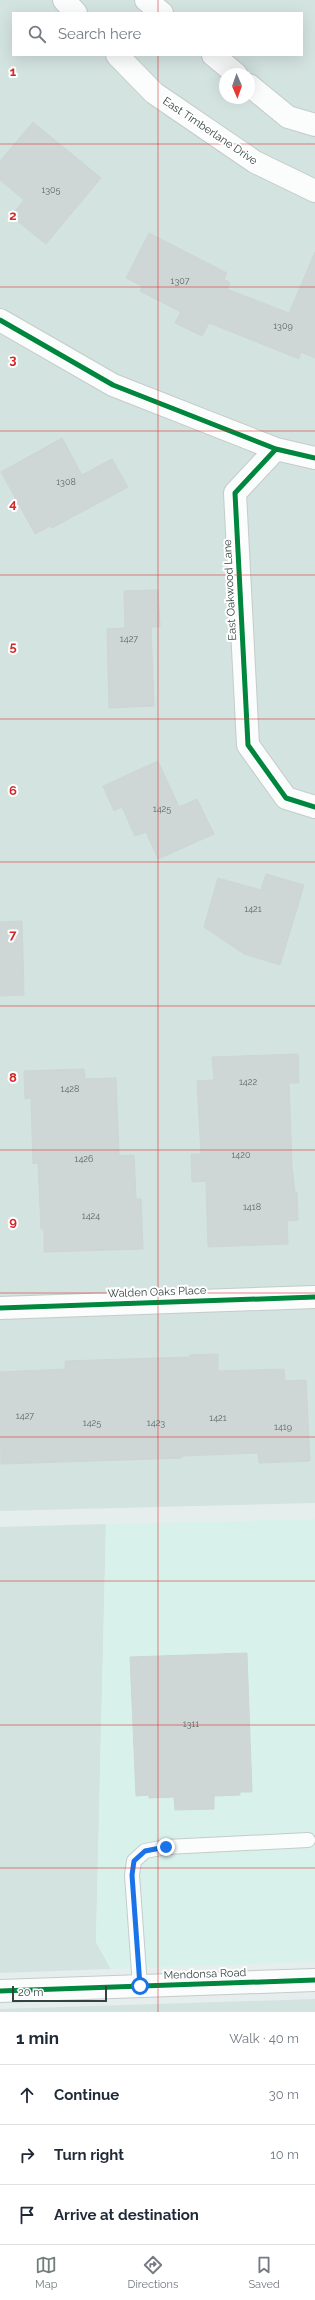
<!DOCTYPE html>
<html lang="en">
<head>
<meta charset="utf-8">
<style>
  body { margin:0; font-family:Raleway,sans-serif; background:#f2f2f3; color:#1f2937 }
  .compass { position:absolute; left:219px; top:68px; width:36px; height:36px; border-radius:50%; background:#fff; box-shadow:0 4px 16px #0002; rotate:178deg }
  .scale { position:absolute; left:12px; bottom:10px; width:95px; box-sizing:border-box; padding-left:4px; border:2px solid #33433f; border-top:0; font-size:11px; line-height:14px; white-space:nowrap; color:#33433f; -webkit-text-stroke:3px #fff; paint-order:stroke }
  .stop { position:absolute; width:12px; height:12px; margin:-9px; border:3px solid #1a73e8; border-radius:50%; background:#fff }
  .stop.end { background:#1a73e8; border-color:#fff; box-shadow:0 1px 4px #0008 }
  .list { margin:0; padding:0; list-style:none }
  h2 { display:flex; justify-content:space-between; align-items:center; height:52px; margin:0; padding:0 16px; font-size:17px }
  h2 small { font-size:13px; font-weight:400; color:#747a83 }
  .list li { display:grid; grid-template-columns:26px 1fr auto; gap:12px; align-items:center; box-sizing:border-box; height:60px; padding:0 16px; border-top:1px solid #e0e1e3 }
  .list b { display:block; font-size:15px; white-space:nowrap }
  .list em { font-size:13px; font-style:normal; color:#747a83 }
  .icon { flex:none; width:22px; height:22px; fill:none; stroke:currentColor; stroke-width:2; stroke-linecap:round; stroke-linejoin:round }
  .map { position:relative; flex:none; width:315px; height:2012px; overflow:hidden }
  .search { position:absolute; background:#fff; box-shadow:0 4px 16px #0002; left:12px; right:12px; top:12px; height:44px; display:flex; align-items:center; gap:10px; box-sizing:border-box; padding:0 14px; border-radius:0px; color:#747a83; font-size:15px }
  .sheet { height:232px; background:#fff }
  nav { display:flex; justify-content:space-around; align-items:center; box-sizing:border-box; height:56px; border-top:1px solid #e0e1e3; background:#fff; font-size:11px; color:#747a83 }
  nav a { display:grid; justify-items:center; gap:2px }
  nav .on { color:#727f7c }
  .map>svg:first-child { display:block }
</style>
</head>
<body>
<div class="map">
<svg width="315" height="2012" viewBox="0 0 315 2012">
  <rect width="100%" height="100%" fill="#e6eeed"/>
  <path fill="#d3e3e0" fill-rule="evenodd" d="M0,0H315V1503L0,1511ZM13,13H302V55H13ZM225,74H249V98H225Z
    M106,1524L96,1942L111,1969L0,1973V1527Z
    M315,1999V2012H0V2009Z"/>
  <path fill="#d8f2eb" d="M315,1519V1962L111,1969L96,1942L106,1524Z"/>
  <path fill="#cfd7d6" stroke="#ccd6d4" d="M33,122L101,178L46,244L11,216L24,200L0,180V161Z
    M149,233L227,273L224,279L230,283L227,289L289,313L315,252V358L301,352L299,359L209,323L202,336L175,323L181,312L140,291L142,286L126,278Z
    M62,438L82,475L112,459L128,487L52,528L50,526L35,534L1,472Z
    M158,590L160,627H151L154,706L109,708L107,629L125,628L124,591Z
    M158,761L179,807L197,799L214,834L158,859L146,832L135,836L122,807L114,811L103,786Z
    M266,874L304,885L280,965L244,954L204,927L218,878L261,890Z
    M22,921L24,995L0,996V922Z
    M298,1054L299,1083H289L292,1167L295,1192H297L298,1220L287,1221L288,1244L208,1247L206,1181L192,1182L191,1154H201L197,1081L214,1080L212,1057Z
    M84,1069L85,1079L116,1078L119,1156L134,1155L136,1199H141L143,1249L44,1252V1229H41L38,1163L33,1164L31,1098L25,1099L24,1071Z
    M218,1354V1371L284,1369L285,1381L306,1380L310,1461L259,1463L258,1453L182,1456V1458L1,1464L0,1372L65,1369V1361L190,1357V1355Z
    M247,1653L252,1792H240V1795L214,1796V1809L175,1810L174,1797L149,1798V1795L136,1796L130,1657Z"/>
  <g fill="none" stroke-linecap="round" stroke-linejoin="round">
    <g stroke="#c4ccca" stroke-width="16">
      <path id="lane" d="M140,1986L132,1875L134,1861L145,1851L166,1847L308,1840"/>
    </g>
    <g stroke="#c4ccca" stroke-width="24">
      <path id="street" d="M64,0L76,13
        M146,0L162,13
        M117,55L154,93L255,162L315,191
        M213,55L236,74
        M249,85L288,117L315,125
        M0,320L113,385L276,449
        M315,458L276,449L235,493L248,745L286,798L315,807
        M0,1308L315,1297
        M0,1991L315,1980"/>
    </g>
    <use href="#lane" stroke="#fbfcfc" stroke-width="14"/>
    <use href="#street" stroke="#fbfcfc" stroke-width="22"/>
    <g stroke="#fff" stroke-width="8">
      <path id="cycleway" d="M0,320L113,385L276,449
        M315,458L276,449L235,493L248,745L286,798L315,807
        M0,1308L315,1297
        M0,1991L315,1980"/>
    </g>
    <use href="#cycleway" stroke="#00873e" stroke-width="5"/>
  </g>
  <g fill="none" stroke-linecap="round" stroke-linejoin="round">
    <path stroke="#1a73e8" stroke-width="5" d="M140,1986L132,1875L134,1861L145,1851L166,1847"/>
  </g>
  <path fill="none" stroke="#d62828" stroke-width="1" stroke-opacity="0.55" d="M158,0V13M158,55V2012M0,144H315M0,287H315M0,431H315M0,575H315M0,719H315M0,862H315M0,1006H315M0,1150H315M0,1293H315M0,1437H315M0,1581H315M0,1725H315M0,1868H315"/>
  <g text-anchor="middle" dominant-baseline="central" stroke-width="4" stroke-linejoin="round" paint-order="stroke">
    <g font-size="9" fill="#5b6966">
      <text x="51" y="190">1305</text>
      <text x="180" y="281">1307</text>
      <text x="283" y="326">1309</text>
      <text x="66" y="482">1308</text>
      <text x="129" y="639">1427</text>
      <text x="162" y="809">1425</text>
      <text x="253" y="909">1421</text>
      <text x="248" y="1082">1422</text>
      <text x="70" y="1089">1428</text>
      <text x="241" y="1155">1420</text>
      <text x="84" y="1159">1426</text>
      <text x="252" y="1207">1418</text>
      <text x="91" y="1216">1424</text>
      <text x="25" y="1416">1427</text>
      <text x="218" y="1418">1421</text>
      <text x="92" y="1423">1425</text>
      <text x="156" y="1423">1423</text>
      <text x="283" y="1427">1419</text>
      <text x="191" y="1724">1311</text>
    </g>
    <g font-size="11" fill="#33433f" stroke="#fff">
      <text transform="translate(210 131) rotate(34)">East Timberlane Drive</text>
      <text transform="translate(230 590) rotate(-93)">East Oakwood Lane</text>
      <text transform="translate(157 1292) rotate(-2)">Walden Oaks Place</text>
      <text transform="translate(205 1974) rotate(-2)">Mendonsa Road</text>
    </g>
  </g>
  <g font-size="13" text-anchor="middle" font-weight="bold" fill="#d62828" stroke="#fff" stroke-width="4" stroke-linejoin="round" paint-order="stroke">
    <text x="13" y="76">1</text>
    <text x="13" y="220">2</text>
    <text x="13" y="364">3</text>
    <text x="13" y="508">4</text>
    <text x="13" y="651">5</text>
    <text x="13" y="795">6</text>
    <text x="13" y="939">7</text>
    <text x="13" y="1082">8</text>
    <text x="13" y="1226">9</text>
  </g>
</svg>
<svg class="compass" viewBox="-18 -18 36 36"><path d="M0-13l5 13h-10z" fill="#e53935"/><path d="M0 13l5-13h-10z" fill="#747a83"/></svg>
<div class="scale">20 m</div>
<div class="stop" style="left:140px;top:1986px"></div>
<div class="stop end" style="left:166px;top:1847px"></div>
<div class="search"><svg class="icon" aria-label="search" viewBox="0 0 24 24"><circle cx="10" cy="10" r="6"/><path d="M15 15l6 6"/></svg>Search here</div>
</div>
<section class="sheet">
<h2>1 min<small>Walk · 40 m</small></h2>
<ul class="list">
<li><svg class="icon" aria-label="ahead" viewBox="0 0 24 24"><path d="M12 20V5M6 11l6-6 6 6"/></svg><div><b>Continue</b></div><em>30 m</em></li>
<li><svg class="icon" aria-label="right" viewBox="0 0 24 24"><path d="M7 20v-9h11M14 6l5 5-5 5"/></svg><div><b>Turn right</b></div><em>10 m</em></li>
<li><svg class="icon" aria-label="arrive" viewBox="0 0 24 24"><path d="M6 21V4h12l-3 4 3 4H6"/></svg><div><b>Arrive at destination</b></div></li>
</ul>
</section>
<nav>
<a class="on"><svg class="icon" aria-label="map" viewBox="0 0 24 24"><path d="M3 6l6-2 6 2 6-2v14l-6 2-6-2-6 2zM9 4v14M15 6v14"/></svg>Map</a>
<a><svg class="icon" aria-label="directions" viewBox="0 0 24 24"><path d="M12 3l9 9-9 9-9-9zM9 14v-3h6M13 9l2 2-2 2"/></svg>Directions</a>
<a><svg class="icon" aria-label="saved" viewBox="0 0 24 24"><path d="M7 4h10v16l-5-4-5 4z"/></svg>Saved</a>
</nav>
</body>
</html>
